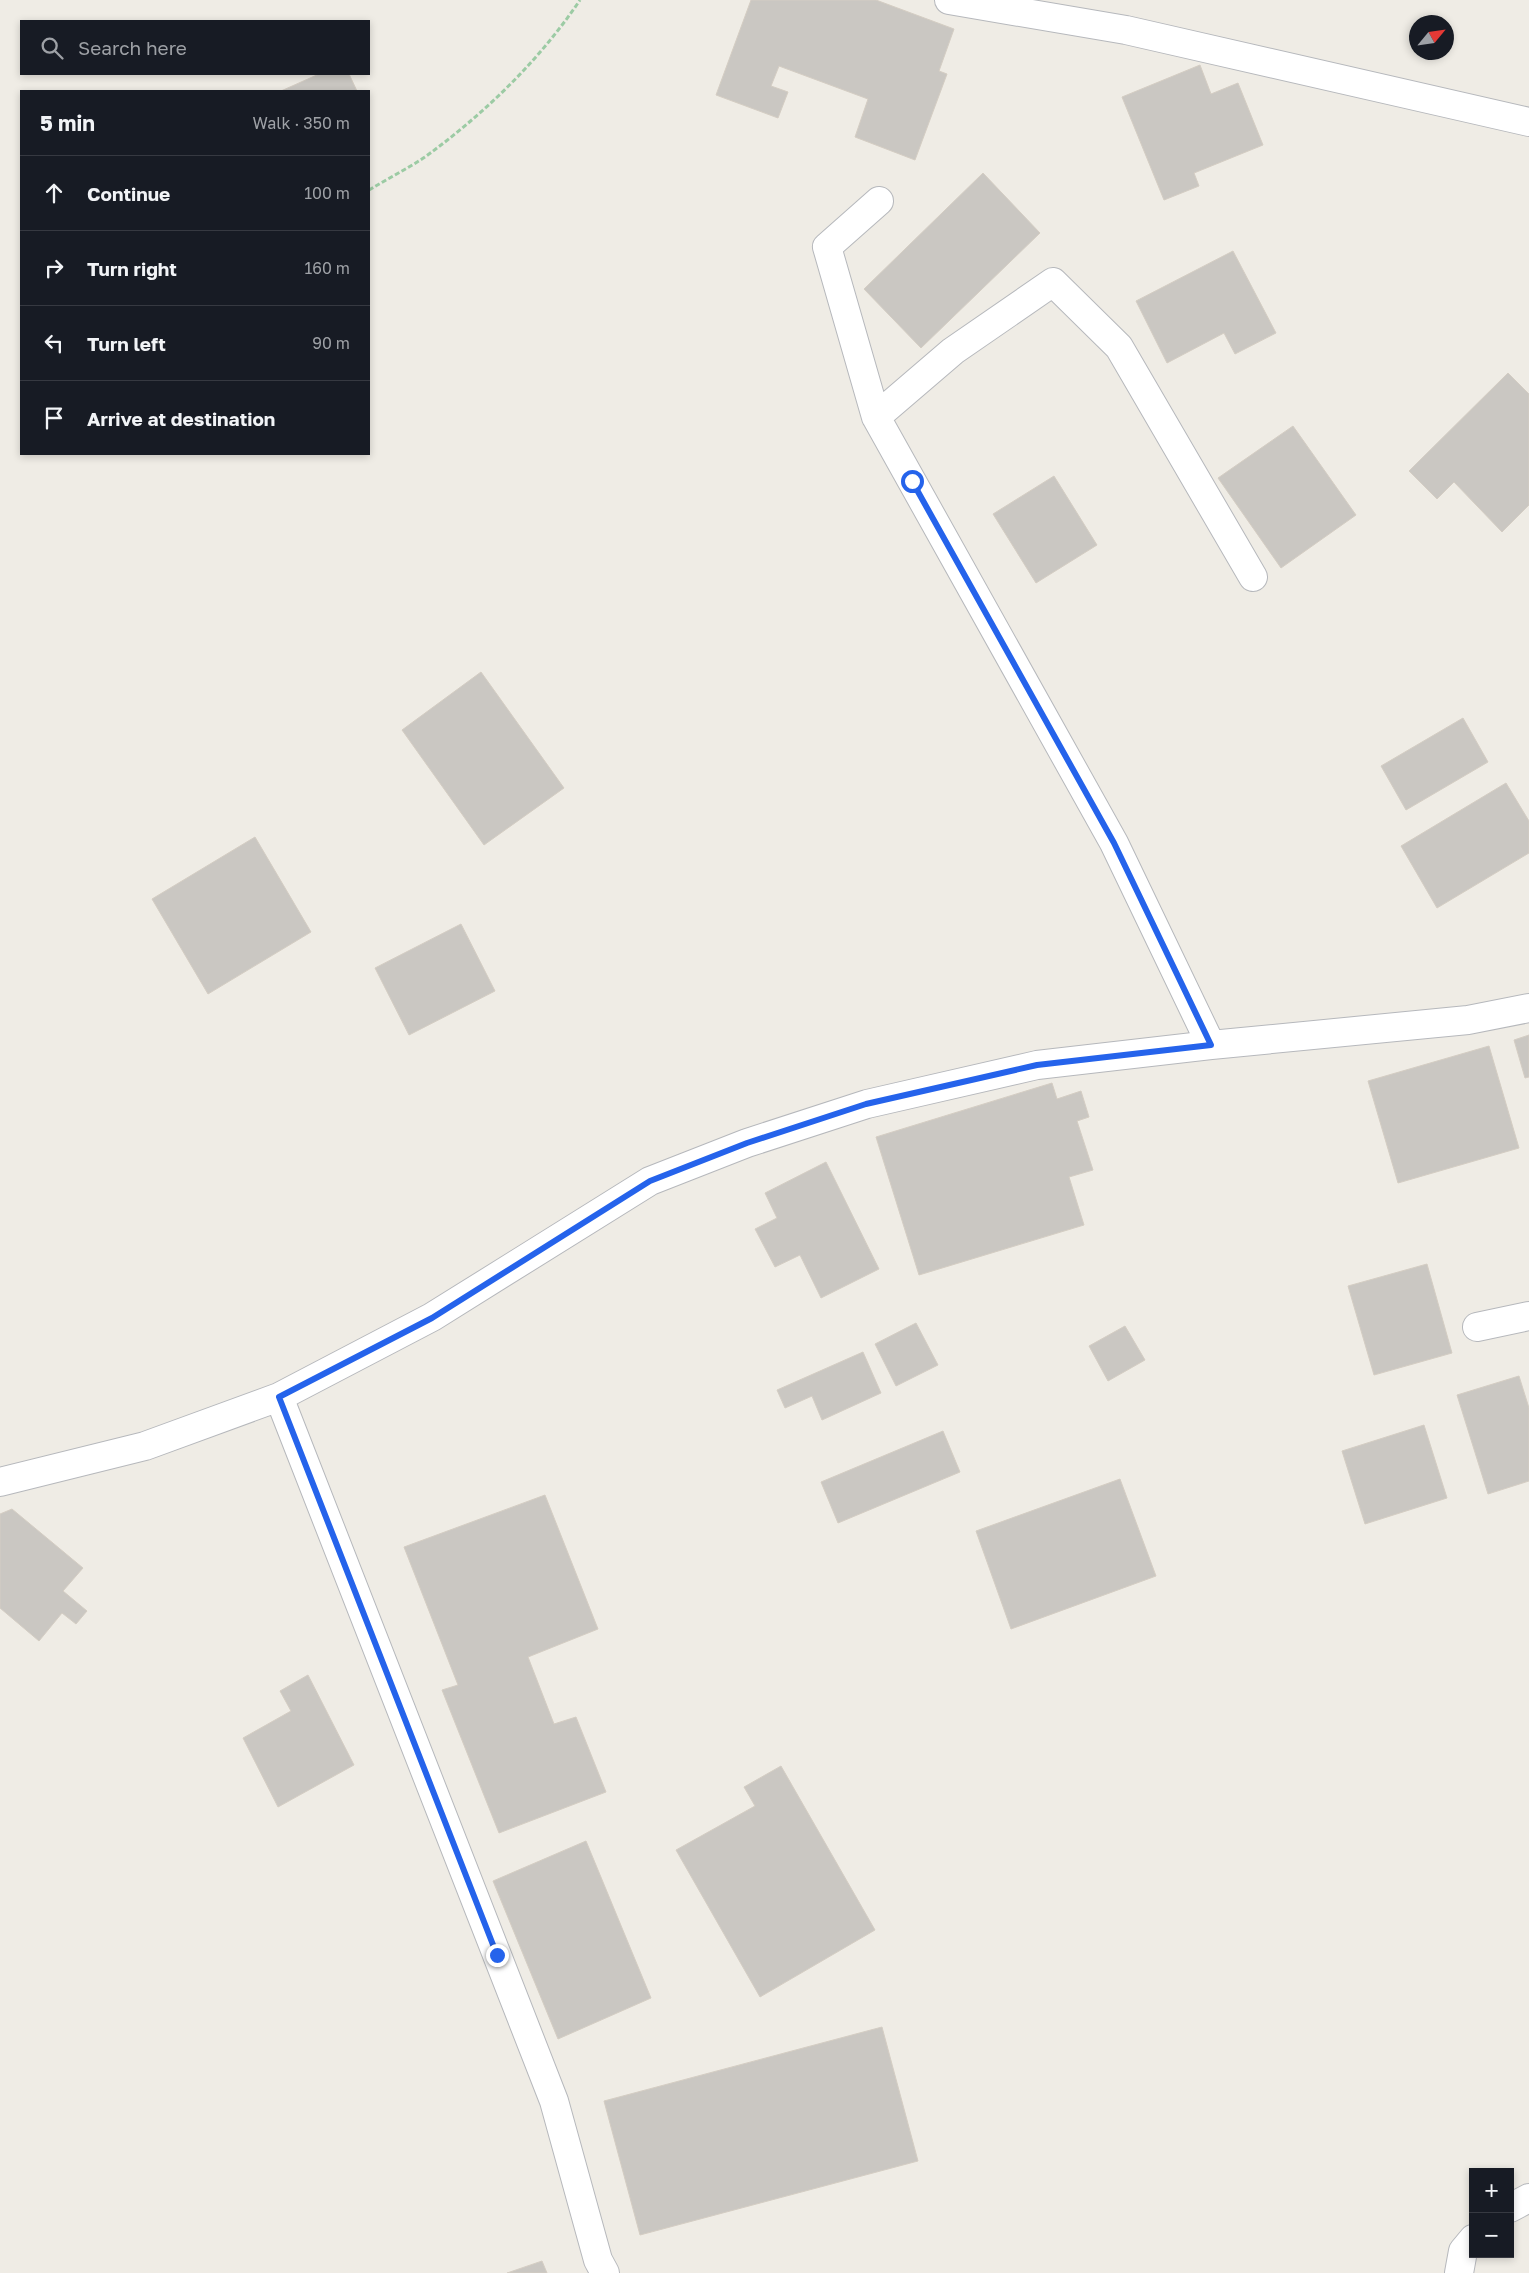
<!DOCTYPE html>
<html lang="en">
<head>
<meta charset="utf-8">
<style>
  body { margin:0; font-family:"Golos Text",sans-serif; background:#242831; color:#f1f3f6 }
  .controls { position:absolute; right:15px; bottom:15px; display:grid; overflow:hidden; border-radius:0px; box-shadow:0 2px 8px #0003 }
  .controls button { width:45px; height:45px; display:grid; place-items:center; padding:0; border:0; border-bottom:1px solid #363941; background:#171b24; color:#f1f3f6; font:25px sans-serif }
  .compass { position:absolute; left:1409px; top:15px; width:45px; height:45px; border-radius:50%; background:#171b24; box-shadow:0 2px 8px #0003; rotate:61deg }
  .stop { position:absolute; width:15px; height:15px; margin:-11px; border:4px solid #2563eb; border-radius:50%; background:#fff }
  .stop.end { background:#2563eb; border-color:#fff; box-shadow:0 1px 5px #0008 }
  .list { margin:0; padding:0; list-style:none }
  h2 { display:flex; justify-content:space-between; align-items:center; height:65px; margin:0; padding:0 20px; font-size:21px }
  h2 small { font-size:16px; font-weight:400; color:#9ea1a6 }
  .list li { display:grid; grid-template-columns:32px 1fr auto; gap:15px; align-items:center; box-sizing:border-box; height:75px; padding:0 20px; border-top:1px solid #363941 }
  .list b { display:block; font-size:19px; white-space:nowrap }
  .list em { font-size:16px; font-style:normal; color:#9ea1a6 }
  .icon { flex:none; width:28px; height:28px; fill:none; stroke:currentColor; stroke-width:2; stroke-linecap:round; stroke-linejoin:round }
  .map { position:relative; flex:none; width:1529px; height:2273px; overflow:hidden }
  .search { position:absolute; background:#171b24; box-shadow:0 2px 8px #0003; left:20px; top:20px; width:350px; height:55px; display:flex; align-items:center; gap:12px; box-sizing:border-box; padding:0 18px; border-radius:0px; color:#9ea1a6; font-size:19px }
  .panel { position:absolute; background:#171b24; box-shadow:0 2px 8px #0003; left:20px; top:90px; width:350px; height:365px; border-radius:0px }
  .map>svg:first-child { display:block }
</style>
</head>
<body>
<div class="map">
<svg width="1529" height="2273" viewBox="0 0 1529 2273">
  <rect width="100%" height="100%" fill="#efece5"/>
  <path fill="#cac7c2" stroke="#d4cdc3" d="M751,0H876L954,29L939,71L947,74L915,160L855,137L868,99L779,66L771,86L788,92L778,118L716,95Z
    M1200,65L1211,94L1238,83L1263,145L1194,173L1199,186L1164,200L1122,97Z
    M319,74H349L357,91H281Z
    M983,173L1040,233L921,348L864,289Z
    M1233,251L1276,333L1235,354L1224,333L1167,363L1136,301Z
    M1508,373L1529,394V505L1502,532L1454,482L1437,499L1409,471Z
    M1293,426L1356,515L1281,568L1218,478Z
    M1054,476L1097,545L1036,583L993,514Z
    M481,672L564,788L484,845L402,730Z
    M1463,718L1488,762L1406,810L1381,766Z
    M1506,783L1529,821V853L1437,908L1401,846Z
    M255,837L311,932L208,994L152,899Z
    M461,924L495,991L409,1035L375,968Z
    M1529,1035V1077L1525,1078L1514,1040Z
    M1489,1046L1519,1148L1398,1183L1368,1081Z
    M1052,1083L1057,1099L1081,1091L1089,1117L1077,1121L1093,1170L1069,1177L1084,1225L919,1275L876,1137Z
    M826,1162L879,1269L821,1298L800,1255L775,1267L755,1229L777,1218L765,1193Z
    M1427,1264L1452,1353L1374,1375L1348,1286Z
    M916,1323L938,1365L896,1386L875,1344Z
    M1125,1326L1145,1360L1108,1381L1089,1346Z
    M863,1352L881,1393L822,1420L812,1396L785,1408L777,1390Z
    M1519,1376L1529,1408V1481L1488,1494L1457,1395Z
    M1424,1425L1447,1498L1365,1524L1342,1451Z
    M943,1431L960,1472L838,1523L821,1482Z
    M1120,1479L1156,1576L1011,1629L976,1531Z
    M545,1495L598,1629L528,1657L554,1724L576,1717L606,1792L499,1833L442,1690L458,1685L404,1547Z
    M12,1509L83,1568L63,1591L87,1611L76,1624L62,1613L39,1641L0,1608V1514Z
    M308,1675L354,1765L278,1807L243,1738L291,1711L280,1691Z
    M781,1766L875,1930L760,1997L676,1850L755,1806L744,1787Z
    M586,1841L651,1998L558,2039L493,1881Z
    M882,2027L918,2161L640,2235L604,2101Z
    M542,2261L547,2273H507Z"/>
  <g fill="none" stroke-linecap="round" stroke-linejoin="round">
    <g stroke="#b6b8bc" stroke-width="30">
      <path id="minor" d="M949,0L1126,30L1529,122
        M879,201L827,247L876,417L1114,843L1211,1045
        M876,417L953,351L1053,282L1119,347L1253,577
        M1477,1327L1529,1316
        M279,1397L554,2101L598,2260L605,2273
        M0,1482L145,1446L279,1397L432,1317L650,1181L747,1143L867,1104L1037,1065L1211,1045L1468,1020L1529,1008
        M1510,2208L1529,2198
        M1459,2273L1463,2251L1473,2239"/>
    </g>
    <path stroke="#9ccba4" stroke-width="3" stroke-dasharray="5 2.5" stroke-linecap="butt" d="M369,190C387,179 407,169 425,157C484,114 539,61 580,0"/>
    <use href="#minor" stroke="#fff" stroke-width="28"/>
  </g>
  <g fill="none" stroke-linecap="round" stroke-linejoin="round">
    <path stroke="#2563eb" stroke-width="6" d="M497,1955L279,1397L432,1318L650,1181L747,1143L866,1104L1037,1065L1211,1045L1114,843L912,481"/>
  </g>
</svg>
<div class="controls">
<button>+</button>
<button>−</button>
</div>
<svg class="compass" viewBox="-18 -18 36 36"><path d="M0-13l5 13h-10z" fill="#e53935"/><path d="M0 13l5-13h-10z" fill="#9ea1a6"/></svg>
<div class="stop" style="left:912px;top:481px"></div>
<div class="stop end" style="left:497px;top:1955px"></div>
<div class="search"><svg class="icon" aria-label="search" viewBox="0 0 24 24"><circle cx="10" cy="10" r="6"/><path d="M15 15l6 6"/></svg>Search here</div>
<section class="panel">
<h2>5 min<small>Walk · 350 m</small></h2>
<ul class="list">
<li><svg class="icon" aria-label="ahead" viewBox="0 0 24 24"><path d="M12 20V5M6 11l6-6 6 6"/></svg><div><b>Continue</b></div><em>100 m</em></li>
<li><svg class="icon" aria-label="right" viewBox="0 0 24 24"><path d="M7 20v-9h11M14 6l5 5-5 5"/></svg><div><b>Turn right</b></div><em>160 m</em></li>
<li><svg class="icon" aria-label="left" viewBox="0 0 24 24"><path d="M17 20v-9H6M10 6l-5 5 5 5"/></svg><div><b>Turn left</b></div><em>90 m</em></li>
<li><svg class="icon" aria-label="arrive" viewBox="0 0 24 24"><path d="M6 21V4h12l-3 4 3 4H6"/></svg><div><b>Arrive at destination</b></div></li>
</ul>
</section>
</div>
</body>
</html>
